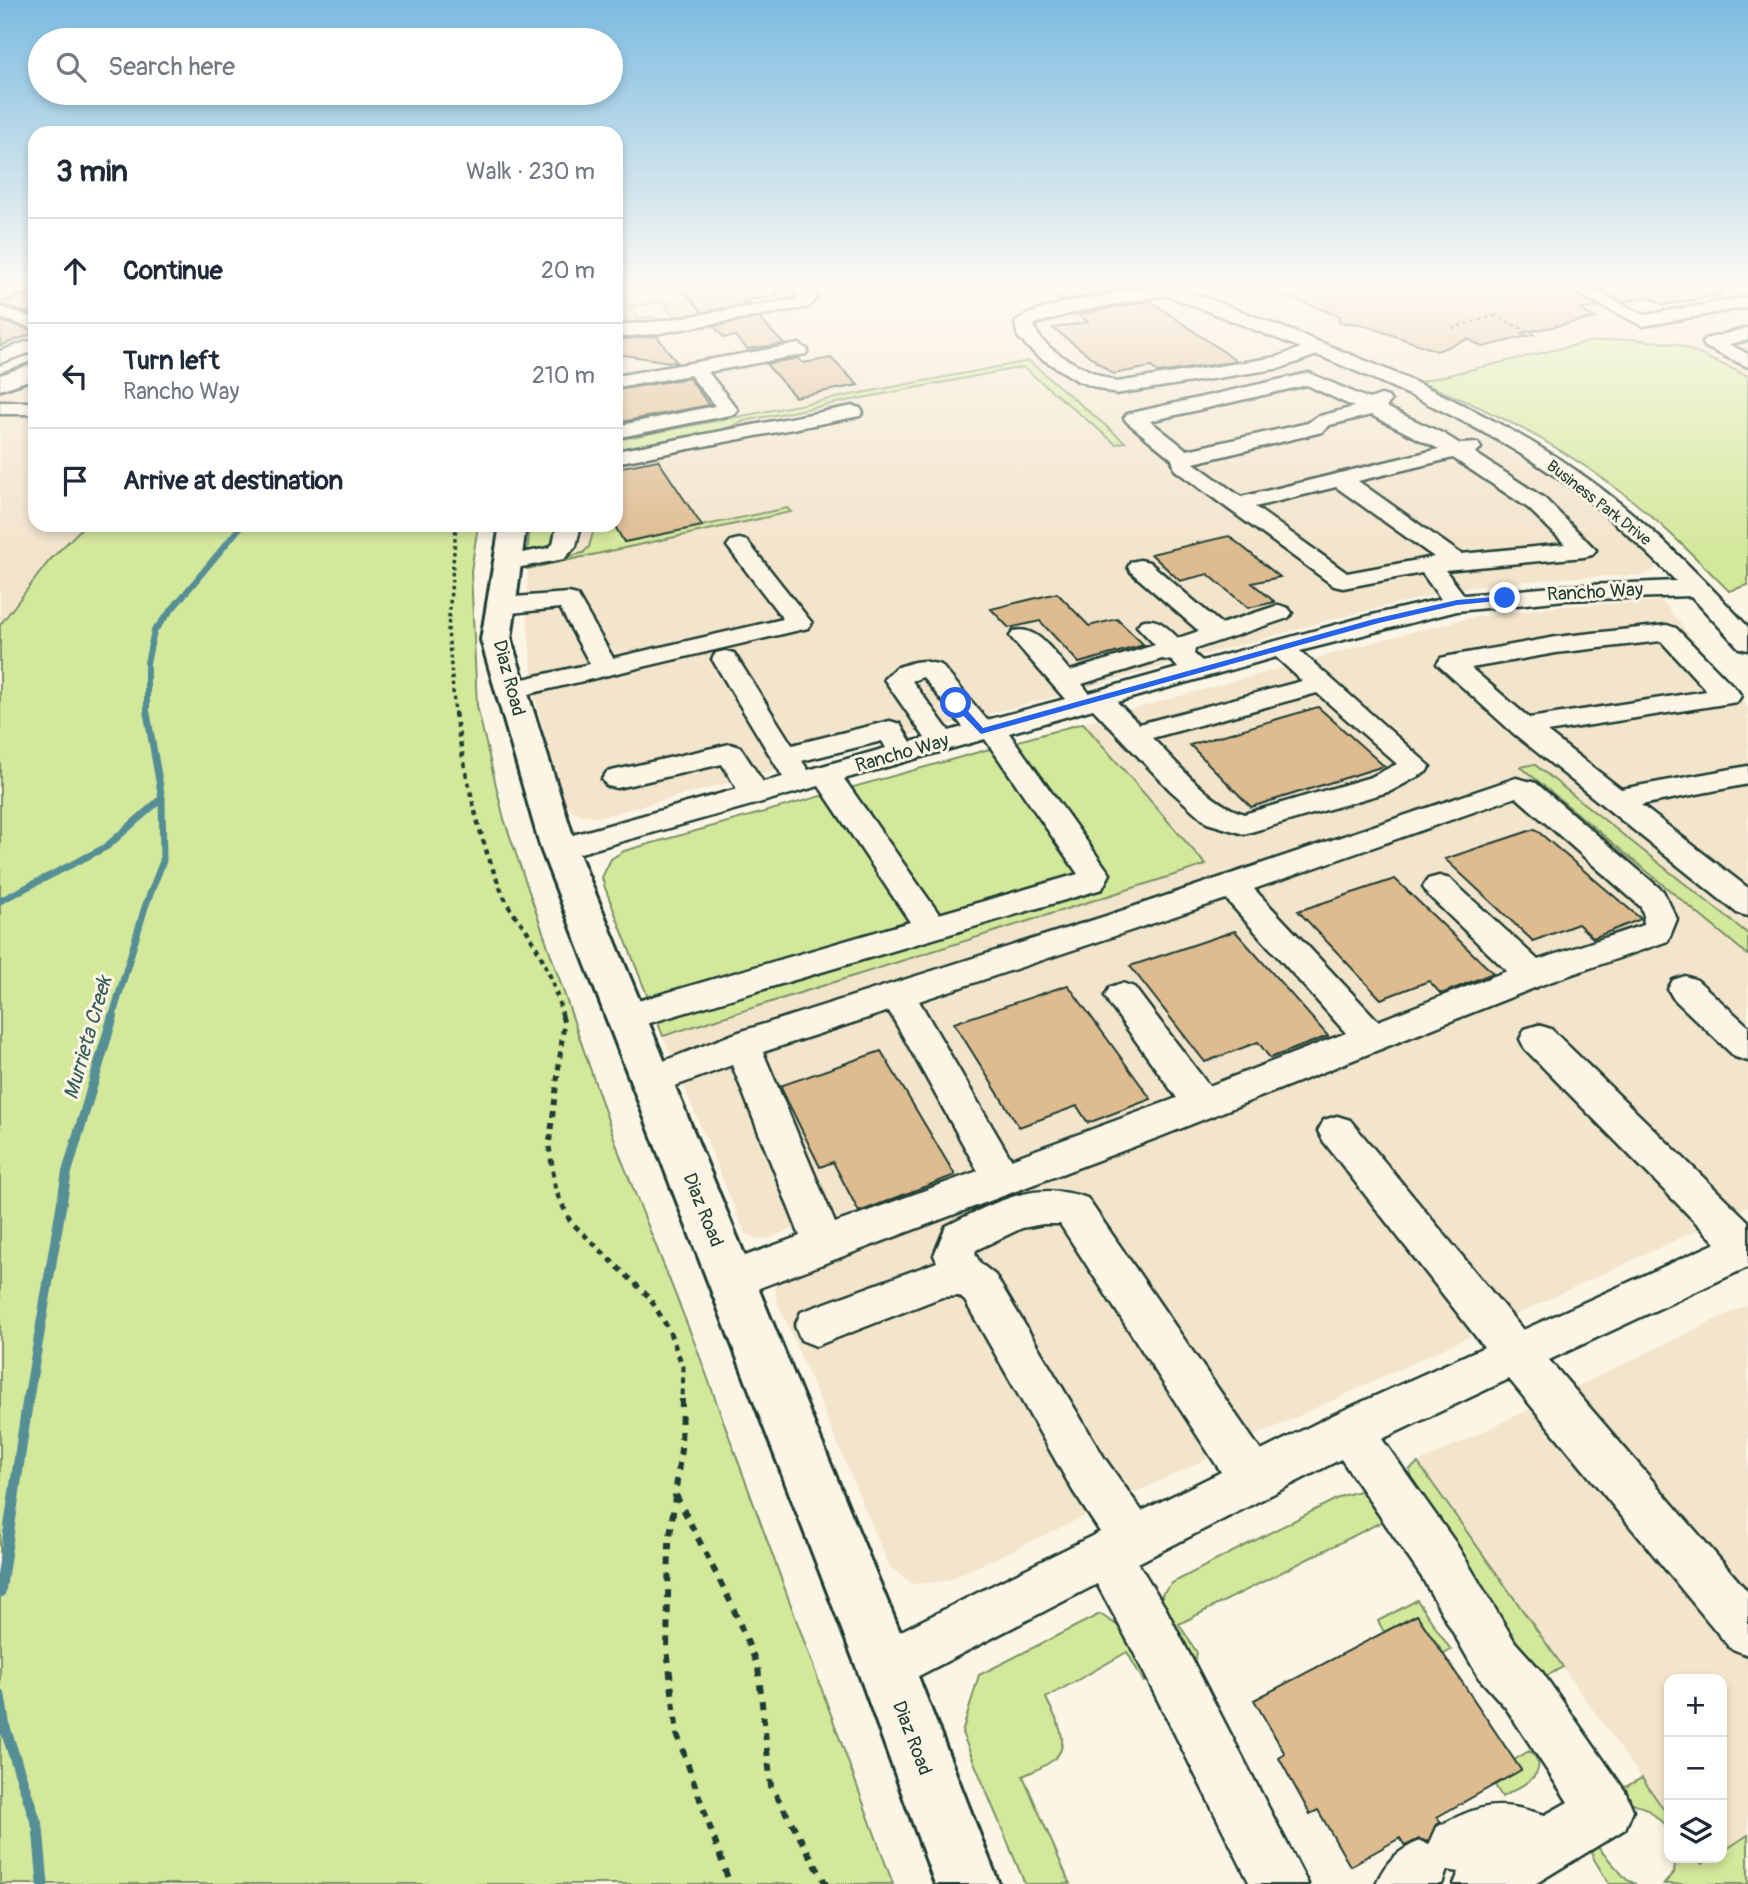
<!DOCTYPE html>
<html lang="en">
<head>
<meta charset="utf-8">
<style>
  body { margin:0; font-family:Pangolin,sans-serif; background:#f6f6f7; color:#1f2937 }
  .controls { position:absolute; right:21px; bottom:21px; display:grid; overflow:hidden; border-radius:14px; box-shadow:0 4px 10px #0003 }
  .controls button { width:63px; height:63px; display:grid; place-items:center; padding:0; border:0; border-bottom:2px solid #e0e1e3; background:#fff; color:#1f2937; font:35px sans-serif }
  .stop { position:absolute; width:21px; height:21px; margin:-16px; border:5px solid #2563eb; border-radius:50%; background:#fff }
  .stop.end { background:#2563eb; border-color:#fff; box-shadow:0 2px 7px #0008 }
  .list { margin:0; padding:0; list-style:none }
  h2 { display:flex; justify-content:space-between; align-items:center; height:91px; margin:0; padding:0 28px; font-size:30px }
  h2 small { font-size:23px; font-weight:400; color:#747a83 }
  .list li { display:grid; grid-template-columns:46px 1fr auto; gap:21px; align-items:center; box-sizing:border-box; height:105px; padding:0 28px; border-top:2px solid #e0e1e3 }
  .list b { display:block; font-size:26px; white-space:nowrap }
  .list p { margin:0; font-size:23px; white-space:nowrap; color:#747a83 }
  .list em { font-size:23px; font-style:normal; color:#747a83 }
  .icon { flex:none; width:38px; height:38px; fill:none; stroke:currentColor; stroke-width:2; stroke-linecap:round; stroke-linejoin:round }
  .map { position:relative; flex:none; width:1748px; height:1884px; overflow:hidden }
  .search { position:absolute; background:#fff; box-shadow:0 4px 10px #0003; left:28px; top:28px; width:595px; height:77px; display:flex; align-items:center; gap:18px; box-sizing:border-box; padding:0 24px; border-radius:38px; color:#747a83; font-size:26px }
  .panel { position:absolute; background:#fff; box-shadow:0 4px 10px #0003; left:28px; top:126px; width:595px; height:406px; border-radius:21px }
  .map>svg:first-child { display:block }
</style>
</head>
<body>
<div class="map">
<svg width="1748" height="1884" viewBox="0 0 1748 1884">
  <rect width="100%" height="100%" fill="#fcf5e5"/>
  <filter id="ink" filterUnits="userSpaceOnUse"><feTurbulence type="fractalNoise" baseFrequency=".0143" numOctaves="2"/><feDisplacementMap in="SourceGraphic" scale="14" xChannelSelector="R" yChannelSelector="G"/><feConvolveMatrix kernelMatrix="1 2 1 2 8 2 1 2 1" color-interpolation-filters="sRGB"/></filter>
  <g filter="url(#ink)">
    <path fill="#f3e4cc" d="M618,284H1137L1444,412L1574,490L1629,536L1649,556L1656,568L1646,575L1558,578L1462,588L1341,617L1042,700L600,817L579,814L568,808L560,794L534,694L526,606L530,525H616Z
      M1176,284H1748V376L1677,345L1631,339L1588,342L1419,382Z
      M35,376V525H85L49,561L0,625V389Z
      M1662,601L1748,708V934L1534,764L1522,767L1748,955V1206L946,1581L912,1584L889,1566L776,1298L775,1283L780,1276L821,1261L804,1224L770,1238L757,1239L745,1233L663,1036L1206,866L1083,723L1411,632L1474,617L1561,606Z
      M1748,1304V1835L1722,1852V1679H1669V1817L1418,1463Z"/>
    <path fill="#d4e89c" stroke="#7a9268" stroke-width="2" d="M618,284H678L699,308L745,301L752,308L678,319L665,308L670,305L665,301L629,307L639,318L654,317L658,322L616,327Z
      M1631,339L1677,344L1748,376V585L1729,591C1691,553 1653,514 1609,483C1552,441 1485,407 1419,382L1588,342Z
      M1029,361L1125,442L1116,444L1023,367L744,421L723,430L616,451V440Z
      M787,508L791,512L527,569V566L583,553L589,547L595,525H614L625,542Z
      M85,525H478L471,571L477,706L504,819L621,1158L697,1349L893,1884H0V625L49,561Z
      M530,525H559L552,549L527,556Z
      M1083,723L1206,865L663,1036L604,885L602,877L611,859L624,851Z
      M1534,764L1748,934V955L1521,767Z
      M1418,1463L1563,1667L1543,1678L1534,1675L1411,1484L1410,1469Z
      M1359,1491L1370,1493L1406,1546L1402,1549L1383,1521L1179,1624L1197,1653L1195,1659L1192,1660L1163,1614L1162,1594L1172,1583L1342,1496Z
      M1417,1600L1451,1650L1444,1654L1417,1615L1384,1632L1378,1621Z
      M1100,1614L1130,1634L1148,1679L1144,1682L1127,1652L1046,1698C1053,1714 1071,1740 1057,1756C1050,1765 1033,1771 1023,1776L1070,1884H1025L962,1733L979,1675Z
      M1529,1751C1556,1772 1518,1788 1502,1797L1495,1785L1520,1770L1514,1760Z
      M1642,1778L1669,1817V1829L1649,1810L1626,1800L1622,1793L1623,1788Z
      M1748,1835V1884H1664L1674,1873L1676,1858H1698L1702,1864L1712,1858H1722V1852Z
      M1595,1844L1627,1880L1636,1884H1609L1594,1859L1591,1850Z"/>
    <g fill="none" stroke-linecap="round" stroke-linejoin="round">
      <path stroke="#548f95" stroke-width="6" d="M147,715V663L154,631L242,525"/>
      <path stroke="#548f95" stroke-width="7" d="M0,901L106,847L162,798
        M112,1018L145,907L163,861L162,798L147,713"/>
      <path stroke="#548f95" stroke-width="10" d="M28,1401L67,1172L113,1016"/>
      <path stroke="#548f95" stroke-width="11" d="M0,1592L28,1399
        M0,1696L5,1728L38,1828L43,1884"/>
    </g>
    <path fill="#debc90" stroke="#1f3d34" stroke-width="2" d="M678,284H776L777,296L743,301L746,305L702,312Z
      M1040,284H1142V286L1061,301Z
      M1263,284H1555L1598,307L1580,310L1595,318L1522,333L1528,336L1483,347L1468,339L1437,351L1361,324L1339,322L1340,316L1262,287Z
      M1588,284H1719L1720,295L1664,305L1648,297L1623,302Z
      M35,292V315L0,305V303Z
      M1150,301L1237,361L1159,373L1151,367L1113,374L1053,328L1088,322L1078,314L1084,313Z
      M759,318L784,344L747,349L735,336L724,338L714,326Z
      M0,321L35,331V333L0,346Z
      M657,336L677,363L616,354V340Z
      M798,358L803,363L831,358L858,385L795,397L766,364Z
      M689,378L709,405L616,423V390Z
      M658,460L702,526L624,542L616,528V468Z
      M1229,536L1280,577L1252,583L1275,602L1248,608L1208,574L1180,581L1151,554Z
      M1057,593L1089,626L1117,619L1144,645L1079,663L1040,621L1009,628L991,609Z
      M1318,707L1384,766L1251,807L1190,745Z
      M1535,829L1641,919L1593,938L1578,924L1533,941L1445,859Z
      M1395,879L1493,973L1441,994L1429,981L1381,999L1298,911Z
      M1235,931L1328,1036L1270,1058L1258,1042L1205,1062L1130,966Z
      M1068,985L1151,1099L1088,1123L1077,1106L1019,1127L954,1023Z
      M881,1051L955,1175L859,1212L833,1162L820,1167L780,1086Z
      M1417,1615L1521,1770L1437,1817L1441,1822L1435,1826L1428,1842L1419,1839L1405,1846L1400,1838L1350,1866L1318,1810L1310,1814L1279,1758L1285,1754L1254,1700Z"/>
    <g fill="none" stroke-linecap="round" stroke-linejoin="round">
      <g stroke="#1f3d34" stroke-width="5">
        <path id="minor" d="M15,284H35V289L0,301V290Z
          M789,284H807L818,297L809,307L803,308L654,334L616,337V325L654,322L797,299L799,297Z
          M1146,284H1171C1306,338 1449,385 1571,467C1637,511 1695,570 1748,627V650L1739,648L1691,596L1565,600L1457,611L1300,651L1430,766L1426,772L1391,791L1244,834L1207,823L1170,790L1093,709L1009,733L1110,874L1102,889L626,1030L614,1026L608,1017L614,1008L910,922L819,786L559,859L548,856L543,849L548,842L737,789L722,764L617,788L607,786L602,779L607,772L730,744L740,747L763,782L783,777L712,659L716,653L725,651L734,653L792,745L890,721L900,724L911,742L925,738L884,679L895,668L914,662L923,661L941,665L987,720L1065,699L1014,641L1010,636L1014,631C1038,625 1055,655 1070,671L1155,645L1137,626L1141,621C1158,616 1166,627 1178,638L1199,631L1131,572L1128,567L1131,562L1140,560L1149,562L1221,624L1279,605L1288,608L1292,613L1288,618L1195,649L1194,654L1202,661L1368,616L1441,599L1422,573L1343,588L1334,586L1175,470L1172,459L1127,422L1124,418L1127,414L1309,373L1369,399L1381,395L1388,397L1391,401L1386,407L1444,434L1460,444L1478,443L1481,448L1475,453L1544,498L1596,550L1592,555L1584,557L1445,570L1464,595L1565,586L1676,581C1639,544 1599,506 1555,476C1482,426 1400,389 1317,355L1281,368L1115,394L1078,381L1036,355L1018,337L1015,323C1030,304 1122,293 1149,288ZM1167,295L1301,348L1277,357L1117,382C1093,373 1039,351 1034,325L1038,323L1083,310ZM1307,385L1354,407L1316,417L1308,423L1187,450L1150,421ZM1371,415L1439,449L1241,497L1194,463L1322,432L1330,425ZM1453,458L1528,508L1565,544L1461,554L1358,481ZM1336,487L1434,557L1347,573L1255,507ZM1276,657L1302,681L1139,724L1117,702ZM1162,659L1172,661L1178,668L1089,693L1082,684ZM923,677L963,727L949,731L912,681ZM1317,693L1397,764L1371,777L1244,814C1208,803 1179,764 1152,738ZM985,739L1078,874L939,914L844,779ZM882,741L886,748L808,770L802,761Z
          M1558,284H1581L1645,315L1748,297V307L1643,326Z
          M0,307L35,318V329L0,318Z
          M1748,328V340L1729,344L1748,354V367L1705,347L1703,343L1705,339Z
          M35,339V351L0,363V351Z
          M799,344L808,350L806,354L708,372L738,410L735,414L616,438V426L715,406L690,375L616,388V376Z
          M0,402H35V414H0Z
          M853,406L860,408L863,412L860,416L616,463V451Z
          M557,525H581L576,546L564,559L506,570L497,568L494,563L497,558L548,548L553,544Z
          M739,539L747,541L808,618L812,623L808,628L511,698L501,696L497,690L501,684L590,664L560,608L501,614L492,611L488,606L492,601L501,598L568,593L577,595L613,658L783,619L727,546L731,541Z
          M1667,625L1676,628L1737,690L1741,696L1737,702L1547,732L1621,789L1748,766V784L1641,805L1748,888V916L1737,913L1513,733L1437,664L1441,658L1450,656L1556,637ZM1661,641L1707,691L1529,718L1471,668L1556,653Z
          M1516,778L1536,783L1663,891L1677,919L1668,941L1544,984L1162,1136L730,1299L715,1293L709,1280L715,1267L800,1236L732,1065L651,1095L638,1091L633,1081L638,1071L736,1033L1106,916ZM1516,797L1641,907L1644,916L1643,925L1538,960L1450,879L1439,876L1428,879L1423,887L1428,895L1507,971L1378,1021L1254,889ZM1226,899L1346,1033L1209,1086L1134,987L1122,983L1110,987L1105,996L1110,1005L1177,1098L1011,1159L919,1001ZM889,1011L978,1171L835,1223L763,1052Z
          M1685,976L1697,980L1748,1026V1061L1735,1057L1673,998L1668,989L1673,980Z
          M1538,1025L1551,1029L1748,1221V1267L1549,1360L1748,1592V1655L1730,1648L1509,1379L1382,1439L1455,1542L1515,1642L1542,1672L1625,1791L1633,1810L1625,1829L1535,1884H1454L1459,1872L1447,1870L1442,1884H1376C1386,1861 1397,1851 1420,1841L1429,1845L1437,1827C1482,1804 1496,1800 1545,1815L1568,1802L1506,1708L1479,1678L1421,1576L1341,1459L1138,1563L1165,1607L1308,1884H1250L1129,1643L1097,1584L903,1684L885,1691L867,1684L860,1666L867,1648L1100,1532L1073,1491L965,1301L959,1296L942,1297L816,1346L801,1340L795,1326L801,1312L937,1262L934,1255L946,1226C994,1203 1033,1179 1087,1198L1261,1451L1333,1415L1484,1347L1324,1142L1318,1131L1324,1120L1337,1116L1350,1120L1523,1330L1716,1243L1525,1049L1520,1039L1525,1029ZM1043,1224H1060L1221,1472L1142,1511L1105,1459L995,1275L981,1264L975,1254L976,1250L1022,1228Z"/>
      </g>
      <g stroke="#1f3d34" stroke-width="6">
        <path id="major" d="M35,363V378L0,390V375Z
          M500,525H526L511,640L577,849L914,1666L999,1884H935L856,1666L541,849L481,640Z"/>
      </g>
      <path stroke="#1f3d34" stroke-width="2.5" stroke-dasharray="3.5 3.5" stroke-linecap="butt" d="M1057,286L1076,284
        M1494,315L1537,336
        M1452,328L1495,316"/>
      <path stroke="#1f3d34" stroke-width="3.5" stroke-dasharray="3.5 3.5" stroke-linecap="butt" d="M455,715L448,630L456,525"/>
      <path stroke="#1f3d34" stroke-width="4.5" stroke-dasharray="5 5" stroke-linecap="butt" d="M455,713C466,777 479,844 507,903C512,913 520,921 526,929C545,961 554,982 563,1018"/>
      <path stroke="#1f3d34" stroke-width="5" stroke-dasharray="6 6" stroke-linecap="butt" d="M562,1016L564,1023L549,1146L556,1191L570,1221L649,1297L668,1328L683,1367L682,1401"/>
      <path stroke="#1f3d34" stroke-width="6" stroke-dasharray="8 8" stroke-linecap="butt" d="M682,1399L681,1449L669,1544L667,1649L677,1734L730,1884
        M676,1495L731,1603L758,1667L771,1786L826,1884"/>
      <use href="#minor" fill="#fcf5e5" fill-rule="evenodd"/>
      <use href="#major" fill="#fcf5e5" fill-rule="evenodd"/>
    </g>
  </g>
  <linearGradient id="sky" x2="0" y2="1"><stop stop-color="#7bbbe0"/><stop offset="0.52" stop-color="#fefaf3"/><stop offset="1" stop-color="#fefaf3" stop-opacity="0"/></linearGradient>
  <rect width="1748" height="548" fill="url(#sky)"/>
  <path fill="#2563eb" d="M1505,596L1508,600L1457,605L1379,623L981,734L951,703L959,701L983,728L1374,619L1457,600Z"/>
  <g text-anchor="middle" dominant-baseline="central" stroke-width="6" stroke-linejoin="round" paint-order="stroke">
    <g font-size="16" fill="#1f3d34" stroke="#fcf5e5">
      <text transform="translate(1599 503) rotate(38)">Business Park Drive</text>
    </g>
    <g font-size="19" fill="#1f3d34" stroke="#fcf5e5">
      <text transform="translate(1595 592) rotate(-3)">Rancho Way</text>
      <text transform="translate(509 678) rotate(75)">Diaz Road</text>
      <text transform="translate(902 753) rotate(-16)">Rancho Way</text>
      <text transform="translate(703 1210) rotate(68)">Diaz Road</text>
      <text transform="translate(912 1738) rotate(69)">Diaz Road</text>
    </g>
    <g font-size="21" font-style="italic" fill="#355f5c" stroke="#fcf5e5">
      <text transform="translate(88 1038) rotate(-74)">Murrieta Creek</text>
    </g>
  </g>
</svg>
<div class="controls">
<button>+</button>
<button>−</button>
<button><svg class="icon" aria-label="layers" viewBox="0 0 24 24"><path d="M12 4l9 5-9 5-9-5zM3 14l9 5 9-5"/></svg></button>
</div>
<div class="stop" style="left:956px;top:703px"></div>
<div class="stop end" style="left:1505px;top:598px"></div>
<div class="search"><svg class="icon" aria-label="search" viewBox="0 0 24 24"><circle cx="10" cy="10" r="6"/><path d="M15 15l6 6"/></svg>Search here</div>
<section class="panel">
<h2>3 min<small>Walk · 230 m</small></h2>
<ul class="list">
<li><svg class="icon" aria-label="ahead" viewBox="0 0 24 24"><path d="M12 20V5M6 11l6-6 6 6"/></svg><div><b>Continue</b></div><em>20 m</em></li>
<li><svg class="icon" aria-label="left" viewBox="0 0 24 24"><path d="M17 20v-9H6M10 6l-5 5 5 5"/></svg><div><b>Turn left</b><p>Rancho Way</p></div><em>210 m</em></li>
<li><svg class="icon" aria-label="arrive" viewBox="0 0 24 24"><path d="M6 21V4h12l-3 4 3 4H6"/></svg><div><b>Arrive at destination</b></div></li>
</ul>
</section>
</div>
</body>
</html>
